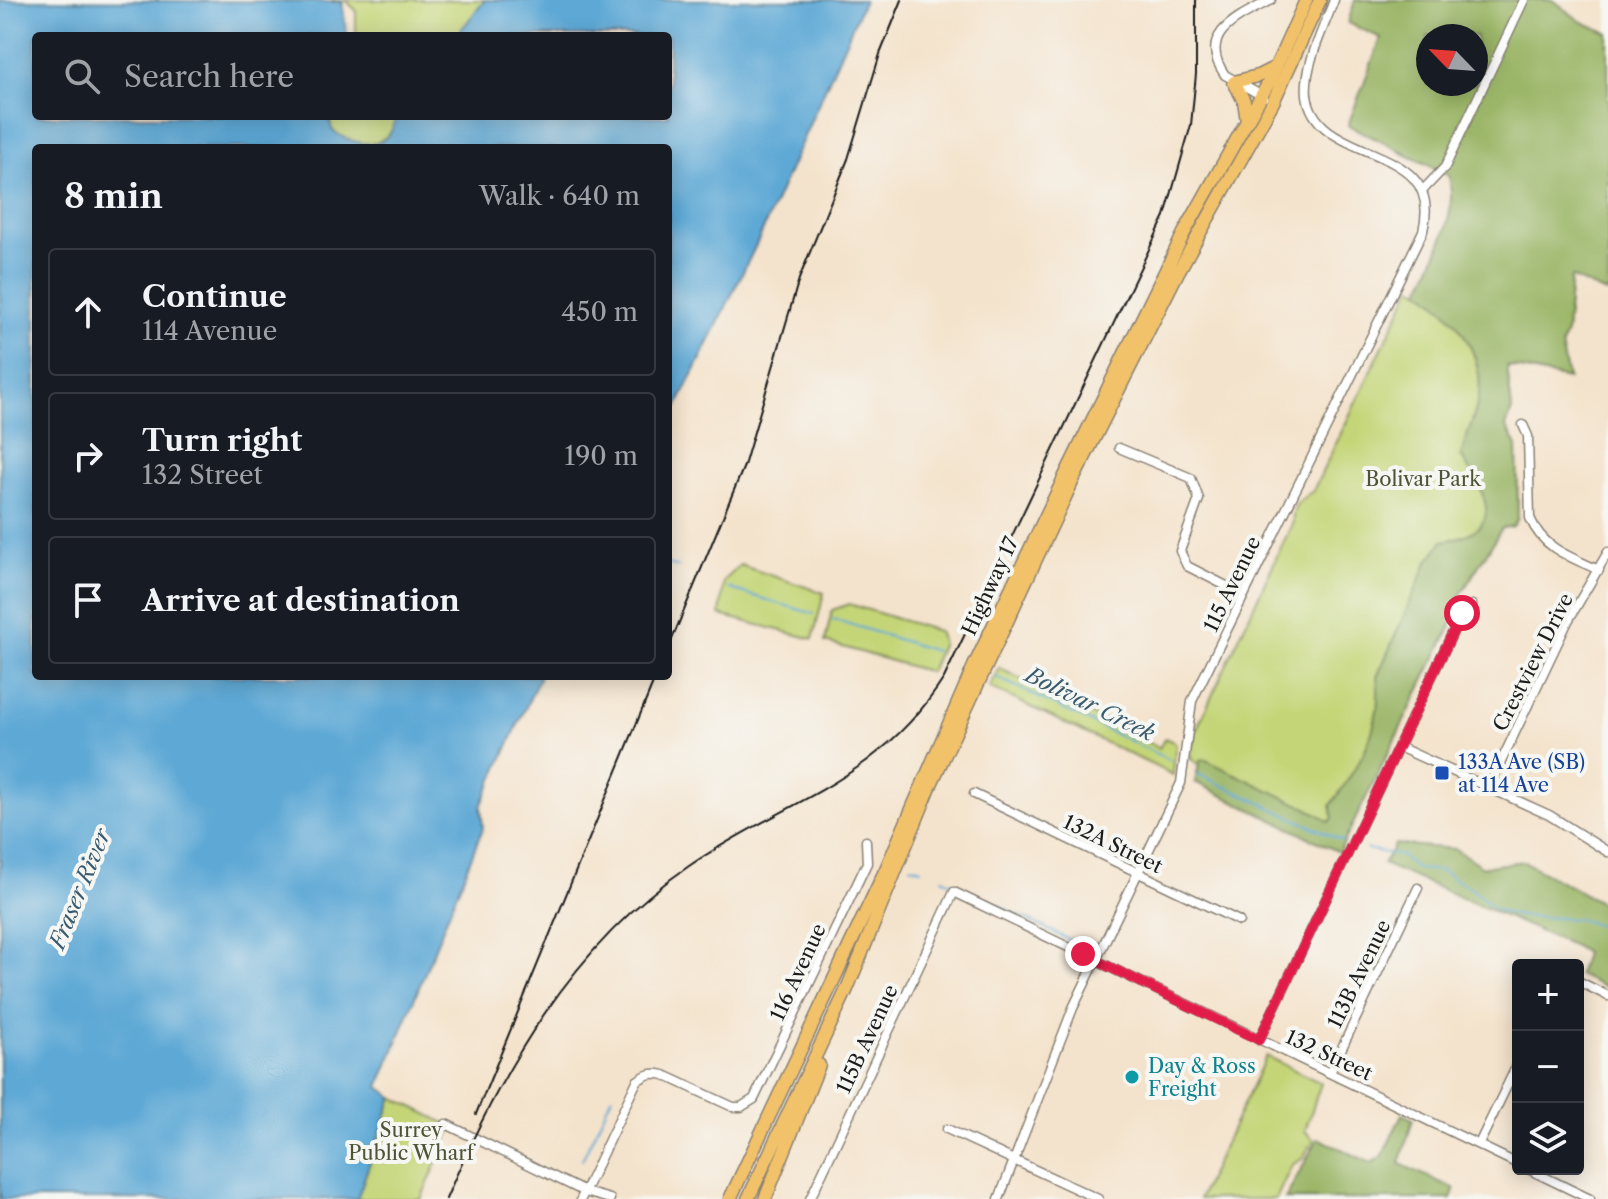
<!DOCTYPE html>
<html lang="en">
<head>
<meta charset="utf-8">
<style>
  body { margin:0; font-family:"Libre Caslon Text",serif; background:#20242c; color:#f1f3f6 }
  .controls { position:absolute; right:24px; bottom:24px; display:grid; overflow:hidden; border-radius:8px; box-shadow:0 4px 20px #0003 }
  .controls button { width:72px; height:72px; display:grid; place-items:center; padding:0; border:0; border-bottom:2px solid #363941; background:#171b24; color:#f1f3f6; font:40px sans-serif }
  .compass { position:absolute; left:1416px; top:24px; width:72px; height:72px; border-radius:50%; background:#171b24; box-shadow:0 4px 20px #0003; rotate:295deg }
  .stop { position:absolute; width:24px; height:24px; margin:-18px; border:6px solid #e11d48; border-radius:50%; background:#fff }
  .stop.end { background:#e11d48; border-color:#fff; box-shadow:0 2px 8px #0008 }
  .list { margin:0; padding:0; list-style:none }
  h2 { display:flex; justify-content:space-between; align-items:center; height:104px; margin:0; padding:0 32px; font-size:34px }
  h2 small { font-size:26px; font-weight:400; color:#9ea1a6 }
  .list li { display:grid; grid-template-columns:52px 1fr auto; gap:24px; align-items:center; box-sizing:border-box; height:128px; margin:0 16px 16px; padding:0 16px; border:2px solid #363941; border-radius:8px }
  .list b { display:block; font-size:30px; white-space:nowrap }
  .list p { margin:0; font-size:26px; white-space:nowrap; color:#9ea1a6 }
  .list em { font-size:26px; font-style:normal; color:#9ea1a6 }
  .icon { flex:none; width:44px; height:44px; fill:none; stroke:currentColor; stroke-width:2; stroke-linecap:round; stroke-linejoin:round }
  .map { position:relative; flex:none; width:1608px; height:1199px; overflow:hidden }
  .search { position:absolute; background:#171b24; box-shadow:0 4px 20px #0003; left:32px; top:32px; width:640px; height:88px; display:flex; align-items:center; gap:20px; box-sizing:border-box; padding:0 28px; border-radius:8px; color:#9ea1a6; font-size:30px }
  .panel { position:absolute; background:#171b24; box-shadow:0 4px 20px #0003; left:32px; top:144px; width:640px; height:536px; border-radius:8px }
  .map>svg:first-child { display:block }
</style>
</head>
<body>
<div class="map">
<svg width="1608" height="1199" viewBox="0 0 1608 1199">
  <rect width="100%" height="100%" fill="#f6f6f2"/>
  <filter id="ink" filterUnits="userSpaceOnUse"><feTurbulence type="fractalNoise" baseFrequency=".0125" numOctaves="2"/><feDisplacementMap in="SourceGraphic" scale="16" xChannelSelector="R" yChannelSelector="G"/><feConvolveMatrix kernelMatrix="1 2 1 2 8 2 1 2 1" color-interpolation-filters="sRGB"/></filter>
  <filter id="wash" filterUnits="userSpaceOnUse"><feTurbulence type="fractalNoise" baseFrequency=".006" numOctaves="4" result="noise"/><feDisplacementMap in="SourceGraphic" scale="32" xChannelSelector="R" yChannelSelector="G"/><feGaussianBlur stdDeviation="1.8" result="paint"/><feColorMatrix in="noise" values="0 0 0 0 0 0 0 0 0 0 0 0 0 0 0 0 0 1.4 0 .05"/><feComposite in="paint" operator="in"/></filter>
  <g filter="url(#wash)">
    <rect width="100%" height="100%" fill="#f4e3cc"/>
    <path fill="#c4d577" stroke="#70784a" stroke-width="2" d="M331,0H485L457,35L451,36H356V10L345,0L342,2L347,36L341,2Z
      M1553,0L1580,21L1608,33V294L1571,277L1566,333L1561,345L1568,379L1507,366L1512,410L1506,426L1517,446L1518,518L1513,526L1502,528L1456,602L1458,612L1339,852L1195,782L1199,765L1190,758L1195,732L1293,522C1291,506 1300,499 1313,491L1412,286L1420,290C1437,254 1458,216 1449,175L1400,152L1476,84V36Z
      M269,116H398L390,134L368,148H254Z
      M740,565L824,593L813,639L720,615L724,581Z
      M849,604L938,631L942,643L930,672L825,642L832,610Z
      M999,668L1159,748L1165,738L1176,743L1173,775L989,687Z
      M1266,1056L1321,1083L1305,1131L1314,1140L1302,1159L1292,1165L1276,1199H1199Z
      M393,1097L453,1127L421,1199H357Z"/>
    <path fill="#9bb668" stroke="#5c6942" stroke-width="2" fill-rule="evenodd" d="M1355,0H1553L1580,21L1608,33V294L1571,277L1566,333L1561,345L1568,379L1507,366L1512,410L1506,426L1517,446L1518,518L1513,526L1502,528L1456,602L1458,612L1339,852L1195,782L1200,761L1204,759L1317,813L1329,822L1333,818L1331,805C1359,765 1384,728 1377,677L1428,561L1443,541C1509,530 1486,496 1461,456C1466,436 1476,415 1479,395C1484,353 1453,311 1420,290C1437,254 1458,216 1449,175L1348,125L1381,38L1348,23ZM1428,36H1476V84H1428Z
      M1395,844L1455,849L1483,867L1523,861L1605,905L1608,908V989L1578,975L1585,953L1574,946L1383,864Z
      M1402,1114L1413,1119L1400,1164L1455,1189L1451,1199H1285L1318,1138L1371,1163L1382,1157Z"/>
    <path fill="#5da8d5" stroke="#3c6278" stroke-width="2" d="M0,0L342,2L347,36H36V116H335L330,121L332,130C345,140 378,153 390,133C395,126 392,122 398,116H668V36H456L485,0H864L759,239L668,426V148H36V676H540L481,806L483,828L379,1087L393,1097L357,1199H0Z"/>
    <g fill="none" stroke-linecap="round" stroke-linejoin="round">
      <path stroke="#5da8d5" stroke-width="2" d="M668,564L678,567
        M727,588L814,614
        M833,619L935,651
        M996,677L1170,760
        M1198,774L1343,841
        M1367,849L1402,856L1417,869L1443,871C1452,880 1459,881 1469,887C1480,893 1487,906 1498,910C1533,925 1567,909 1608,929
        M911,866L921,869
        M942,878L1088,949
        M582,1160L612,1096"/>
    </g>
  </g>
  <g filter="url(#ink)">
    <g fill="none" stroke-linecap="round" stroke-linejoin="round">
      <g stroke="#888074" stroke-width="11">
        <path id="minor" d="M1264,97L1225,75C1195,33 1241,16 1271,0
          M1422,191L1445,167L1524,0
          M1523,425L1528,436L1530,518C1543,549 1570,557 1599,570
          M1119,448L1191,478L1199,499L1180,551L1187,566L1244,595
          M1399,747L1549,815L1608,852
          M1489,787L1568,621L1608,552
          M974,794L1239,921
          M1578,981L1608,996
          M1259,1040L1462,613L1472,605
          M1330,1073L1418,888
          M446,1124L585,1192L610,1199
          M947,1129L1098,1199
          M1479,1144L1518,1063
          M1528,1169L1590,1199
          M581,1199L637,1081C647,1074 652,1072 664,1075L733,1107H741L754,1099L867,863L866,841
          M810,1199L954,892L1518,1164
          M999,1199L1073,1008L1181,783L1192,701L1423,231C1446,139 1316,166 1307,95C1304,65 1324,28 1334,0"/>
      </g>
      <g stroke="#888074" stroke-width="15">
        <path id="highway" d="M1247,121L1244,101L1234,82L1258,76L1276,67
          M730,1199L886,869L975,664L1065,476L1184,233L1269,82L1306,0
          M748,1199L847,989L932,782L1073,480L1178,272L1273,102L1320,0
          M765,1199L819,1065"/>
      </g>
      <use href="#minor" stroke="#fff" stroke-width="8"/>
      <use href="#highway" stroke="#f2c26a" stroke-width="12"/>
      <path stroke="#1c1c1c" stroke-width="2" d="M668,649L744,466L799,279L848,159L880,54L902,0
        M476,1114L656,676
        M446,1199C500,1072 572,945 689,866C784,801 878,782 944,678L1165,216L1191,125L1196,74V0"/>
    </g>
  </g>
  <g fill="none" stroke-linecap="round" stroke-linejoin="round" filter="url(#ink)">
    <path stroke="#e11d48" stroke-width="10" d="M1083,954L1259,1040L1462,613"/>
  </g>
  <rect fill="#1a4fb4" stroke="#f6f6f2" stroke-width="3" x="1434" y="765" width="16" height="16" rx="4"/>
  <circle fill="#0f9aa8" stroke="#f6f6f2" stroke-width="3" cx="1132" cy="1077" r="8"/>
  <g text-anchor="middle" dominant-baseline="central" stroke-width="8" stroke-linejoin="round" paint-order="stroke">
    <g font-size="20" fill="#4e5437" stroke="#f6f6f2">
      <text x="1423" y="479">Bolivar Park</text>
      <text x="411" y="1130">Surrey<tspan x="411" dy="23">Public Wharf</tspan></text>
    </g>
    <g font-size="20" fill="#1c1c1c" stroke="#f6f6f2">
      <text transform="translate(1232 584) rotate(-64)">115 Avenue</text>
      <text transform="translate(990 586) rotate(-65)">Highway 17</text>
      <text transform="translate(1533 662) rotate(-63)">Crestview Drive</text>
      <text transform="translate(1113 844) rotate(26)">132A Street</text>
      <text transform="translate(798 972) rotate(-65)">116 Avenue</text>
      <text transform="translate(1359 974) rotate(-64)">113B Avenue</text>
      <text transform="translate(867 1039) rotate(-65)">115B Avenue</text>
      <text transform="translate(1329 1055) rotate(25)">132 Street</text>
    </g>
    <g font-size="20" fill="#164399" stroke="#f6f6f2" text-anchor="start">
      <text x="1458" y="762">133A Ave (SB)<tspan x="1458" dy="23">at 114 Ave</tspan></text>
    </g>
    <g font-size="20" fill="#0d838f" stroke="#f6f6f2" text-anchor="start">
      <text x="1148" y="1066">Day &amp; Ross<tspan x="1148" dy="23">Freight</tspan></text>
    </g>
    <g font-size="22" font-style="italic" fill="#395b6f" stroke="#f6f6f2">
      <text transform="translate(1090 704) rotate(26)">Bolivar Creek</text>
      <text transform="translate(80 889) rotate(-68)">Fraser River</text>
    </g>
  </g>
</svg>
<div class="controls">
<button>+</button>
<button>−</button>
<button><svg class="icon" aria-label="layers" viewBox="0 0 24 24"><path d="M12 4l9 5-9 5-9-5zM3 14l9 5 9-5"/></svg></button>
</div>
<svg class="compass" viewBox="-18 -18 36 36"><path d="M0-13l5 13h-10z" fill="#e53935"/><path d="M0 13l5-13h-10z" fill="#9ea1a6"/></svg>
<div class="stop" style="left:1462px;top:613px"></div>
<div class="stop end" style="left:1083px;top:954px"></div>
<div class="search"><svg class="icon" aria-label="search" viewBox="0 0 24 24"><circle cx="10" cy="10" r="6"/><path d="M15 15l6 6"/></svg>Search here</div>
<section class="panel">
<h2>8 min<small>Walk · 640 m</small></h2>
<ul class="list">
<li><svg class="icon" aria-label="ahead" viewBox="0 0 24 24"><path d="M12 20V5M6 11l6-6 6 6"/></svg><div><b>Continue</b><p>114 Avenue</p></div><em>450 m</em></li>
<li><svg class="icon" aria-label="right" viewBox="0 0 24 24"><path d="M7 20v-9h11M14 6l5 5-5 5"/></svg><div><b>Turn right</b><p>132 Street</p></div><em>190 m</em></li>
<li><svg class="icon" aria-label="arrive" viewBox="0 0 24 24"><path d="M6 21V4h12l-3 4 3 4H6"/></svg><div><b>Arrive at destination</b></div></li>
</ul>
</section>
</div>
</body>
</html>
